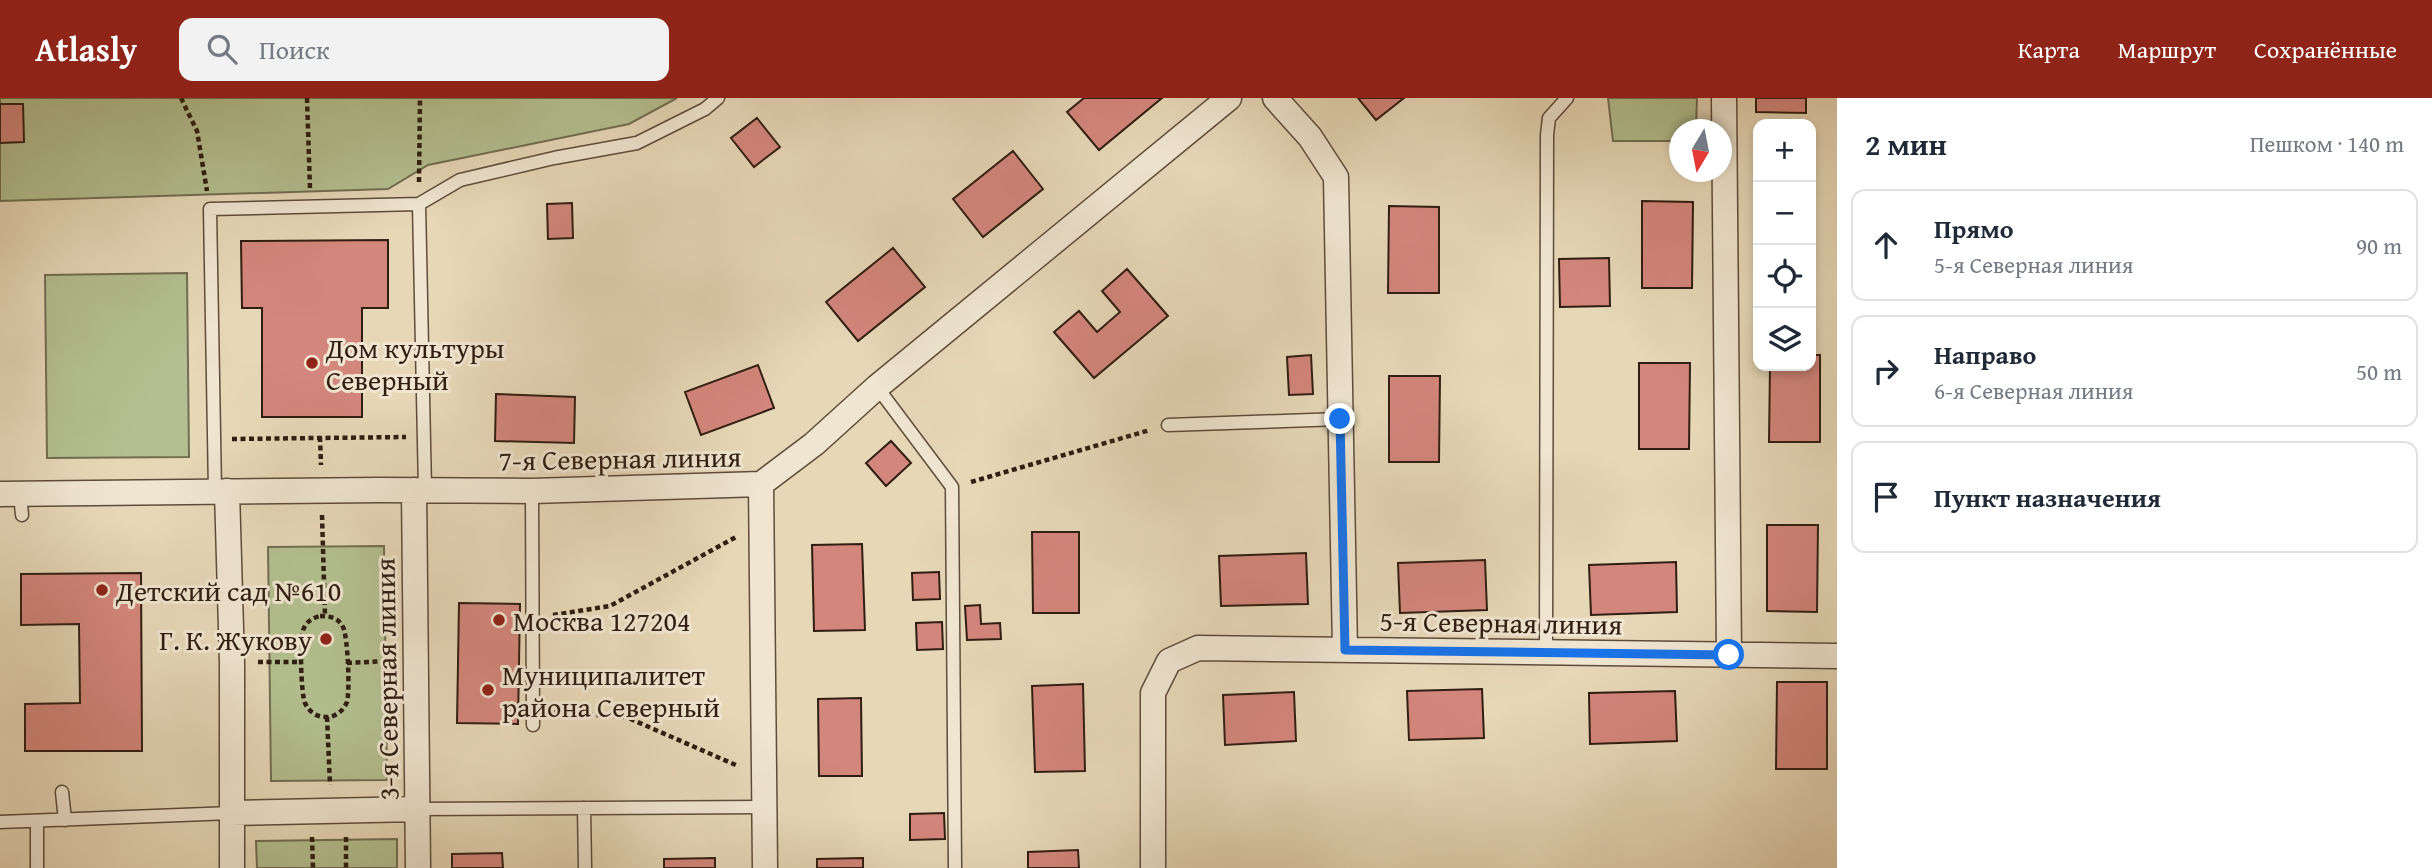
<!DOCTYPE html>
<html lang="ru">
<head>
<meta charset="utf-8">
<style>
  body { margin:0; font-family:"Gentium Book Plus",serif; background:#f2f2f3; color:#1f2937 }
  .controls { position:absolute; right:21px; top:21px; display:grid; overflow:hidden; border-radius:14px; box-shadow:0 4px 10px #0003 }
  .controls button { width:63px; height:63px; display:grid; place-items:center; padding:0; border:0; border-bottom:2px solid #e0e1e3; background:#fff; color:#1f2937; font:35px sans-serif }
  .compass { position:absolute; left:1669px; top:21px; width:63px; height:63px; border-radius:50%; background:#fff; box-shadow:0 4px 10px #0003; rotate:190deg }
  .stop { position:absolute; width:21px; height:21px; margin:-16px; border:5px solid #1a73e8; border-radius:50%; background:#fff }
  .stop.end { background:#1a73e8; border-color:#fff; box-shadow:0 2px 7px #0008 }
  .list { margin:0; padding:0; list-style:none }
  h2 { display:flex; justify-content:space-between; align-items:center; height:91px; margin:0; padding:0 28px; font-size:30px }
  h2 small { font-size:23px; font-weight:400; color:#747a83 }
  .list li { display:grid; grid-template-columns:46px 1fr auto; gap:21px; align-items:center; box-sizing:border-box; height:112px; margin:0 14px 14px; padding:0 14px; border:2px solid #e0e1e3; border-radius:14px }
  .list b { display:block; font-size:26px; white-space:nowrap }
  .list p { margin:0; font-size:23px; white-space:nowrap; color:#747a83 }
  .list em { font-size:23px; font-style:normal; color:#747a83 }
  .icon { flex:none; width:38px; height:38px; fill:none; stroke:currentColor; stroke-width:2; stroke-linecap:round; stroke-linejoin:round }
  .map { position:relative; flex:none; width:1837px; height:770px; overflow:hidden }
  header { display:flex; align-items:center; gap:42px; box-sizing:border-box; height:98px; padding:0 35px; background:#8f2418; color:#fff }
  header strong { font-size:33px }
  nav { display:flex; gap:38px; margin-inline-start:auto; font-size:24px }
  .search { width:490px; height:63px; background:#f2f2f3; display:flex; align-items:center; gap:18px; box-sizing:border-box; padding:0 24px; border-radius:14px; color:#747a83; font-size:26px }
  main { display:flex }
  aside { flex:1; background:#fff }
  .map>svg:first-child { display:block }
</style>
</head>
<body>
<header>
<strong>Atlasly</strong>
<div class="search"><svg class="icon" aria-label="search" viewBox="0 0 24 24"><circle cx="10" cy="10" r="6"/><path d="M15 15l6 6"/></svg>Поиск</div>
<nav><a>Карта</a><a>Маршрут</a><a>Сохранённые</a></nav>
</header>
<main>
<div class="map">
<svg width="1837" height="770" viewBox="0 0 1837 770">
  <rect width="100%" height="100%" fill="#e6d7b7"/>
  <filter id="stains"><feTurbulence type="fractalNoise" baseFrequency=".00286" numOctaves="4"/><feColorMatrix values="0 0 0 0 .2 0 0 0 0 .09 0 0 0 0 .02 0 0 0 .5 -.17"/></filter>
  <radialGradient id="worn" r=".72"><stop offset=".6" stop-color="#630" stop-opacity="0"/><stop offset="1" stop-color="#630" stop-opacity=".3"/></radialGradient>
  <path fill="#b3bf90" stroke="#726e52" stroke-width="2" d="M0,0H677L629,26L428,67L388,91L0,103Z
    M1608,0H1697L1696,31L1680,32L1679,43H1613Z
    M187,175L189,359L47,360L45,177Z
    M384,448L387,682L271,683L268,449Z
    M397,741V770H257L256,743Z"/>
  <path fill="#d3867c" stroke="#301e13" stroke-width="2" d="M1084,0H1162L1099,52L1067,14Z
    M1358,0H1404L1376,22Z
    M1756,0H1806V15L1756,14Z
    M0,6H23L24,44L0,45Z
    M757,20L780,49L754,69L731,40Z
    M1013,53L1043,91L983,139L953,101Z
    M1811,98H1814V184H1811Z
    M1642,103L1693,104L1692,190H1642Z
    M572,105L573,140L548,141L547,106Z
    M1389,108L1439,109V195H1388Z
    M388,142V210H362V319H262V210H242L241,143Z
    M893,150L925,189L858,243L826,204Z
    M1609,160L1610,208L1560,209L1559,161Z
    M1127,171L1168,218L1094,280L1054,234L1079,213L1097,234L1120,214L1102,193Z
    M1311,257L1313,296L1289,297L1287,259Z
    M1811,257H1820V344H1769L1770,268H1811Z
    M1639,265H1690L1689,351H1639Z
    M758,267L774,310L701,337L685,294Z
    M1389,278H1440L1439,364H1389Z
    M496,296L575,299L574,345L495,343Z
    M891,343L911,365L886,388L866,365Z
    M1767,427H1818L1817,514L1767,513Z
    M1032,434H1079V515H1033Z
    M862,446L865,532L814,533L812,447Z
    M1306,455L1308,506L1221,508L1219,458Z
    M1485,462L1487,512L1400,515L1398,465Z
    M1676,464L1677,514L1591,517L1589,467Z
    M939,474L940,501L913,502L912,475Z
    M141,475L142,653H25V606L80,605L79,526L21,527V476Z
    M459,505L520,506L518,626L457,625Z
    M980,507L981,526L1000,525L1001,541L967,542L965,508Z
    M942,524L943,551L917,552L916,525Z
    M1777,584H1827V671H1776Z
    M1083,586L1085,673L1035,674L1032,588Z
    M1482,591L1484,640L1409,642L1407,593Z
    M1675,593L1677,643L1590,646L1589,595Z
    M1294,594L1296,643L1225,647L1223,597Z
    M861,600L862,678H819L818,601Z
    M944,715L945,741L910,742V716Z
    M1078,752L1079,770H1028V754Z
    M502,755L503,770H452V756Z
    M715,760V770H664V761Z
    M863,760V770H817V761Z"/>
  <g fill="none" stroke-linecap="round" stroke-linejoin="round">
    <g stroke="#5e4c3c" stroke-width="15">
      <path id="service" d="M419,106L425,392
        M877,289L952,389L955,770
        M1168,327L1340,321
        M215,393L210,111L419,106L460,82L554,60L637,45L705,11L718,0
        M532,393L533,627
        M20,396L22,417
        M1546,555L1547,37L1549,20L1567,0
        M62,694L65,722
        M584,710L585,770
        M417,711L765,709
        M37,723V770
        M0,724L232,715"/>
    </g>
    <g stroke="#5e4c3c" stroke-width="27">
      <path id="minor" d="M1275,0L1310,39L1336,79L1345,552
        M1724,0L1729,557
        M761,386L765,770
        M414,392L418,770
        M227,393L232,565V770
        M0,396L379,392L532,393L761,386L814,346L877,289L1229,0
        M232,715L417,711
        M1153,770V595L1169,563L1198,550L1837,558"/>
    </g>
    <path stroke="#301e13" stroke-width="4.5" stroke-dasharray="5 3.5" stroke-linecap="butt" d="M181,0L197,33L207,93
      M307,0L310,91
      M419,84L420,0
      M320,339L321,367
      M232,341L406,339
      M971,384L1150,332
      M322,417L325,518
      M553,517L610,508L736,439
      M320,518C330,518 339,520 343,529C348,539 350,593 347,604C343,613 336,619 326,619C317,619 309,614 305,605C301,596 299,539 304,530C307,523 313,520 320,518Z
      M258,564H302
      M347,565L389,563
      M554,614L626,619L738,668
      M327,619L330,687
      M312,739L313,770
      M346,739V770"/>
    <use href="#service" stroke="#efe5d0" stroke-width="12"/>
    <use href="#minor" stroke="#efe5d0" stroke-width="24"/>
  </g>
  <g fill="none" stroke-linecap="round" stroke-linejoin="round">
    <path stroke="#1a73e8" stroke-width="9" d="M1340,321L1345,552L1729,557"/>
  </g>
  <g fill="#8f2418" stroke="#efe5d0" stroke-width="2.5">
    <circle cx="312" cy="265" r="7"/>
    <circle cx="102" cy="492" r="7"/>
    <circle cx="499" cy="522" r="7"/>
    <circle cx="326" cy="541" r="7"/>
    <circle cx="488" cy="592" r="7"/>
  </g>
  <g text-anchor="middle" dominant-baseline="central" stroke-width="6" stroke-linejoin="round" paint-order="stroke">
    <g font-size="28" fill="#301e13" stroke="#efe5d0" text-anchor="start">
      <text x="326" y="249">Дом культуры<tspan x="326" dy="32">Северный</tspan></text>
      <text x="116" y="492">Детский сад №610</text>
      <text x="513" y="522">Москва 127204</text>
      <text x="312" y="541" text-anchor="end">Г. К. Жукову</text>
      <text x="502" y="576">Муниципалитет<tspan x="502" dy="32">района Северный</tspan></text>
    </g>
    <g font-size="28" fill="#301e13" stroke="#efe5d0">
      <text transform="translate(620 360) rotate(-1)">7-я Северная линия</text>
      <text transform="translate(1501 524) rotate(1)">5-я Северная линия</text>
      <text transform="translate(386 581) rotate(-91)">3-я Северная линия</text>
    </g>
  </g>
  <rect width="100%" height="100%" filter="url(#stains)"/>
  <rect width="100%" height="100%" fill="url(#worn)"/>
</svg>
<div class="controls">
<button>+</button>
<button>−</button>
<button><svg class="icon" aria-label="locate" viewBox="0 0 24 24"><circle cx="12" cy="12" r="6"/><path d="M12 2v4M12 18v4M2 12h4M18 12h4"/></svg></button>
<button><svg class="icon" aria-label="layers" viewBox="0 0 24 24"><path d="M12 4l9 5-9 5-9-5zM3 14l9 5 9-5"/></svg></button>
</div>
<svg class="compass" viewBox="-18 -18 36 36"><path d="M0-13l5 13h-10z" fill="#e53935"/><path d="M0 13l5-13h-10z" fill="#747a83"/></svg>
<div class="stop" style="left:1729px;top:557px"></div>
<div class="stop end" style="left:1340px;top:321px"></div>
</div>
<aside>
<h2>2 мин<small>Пешком · 140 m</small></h2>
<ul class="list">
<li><svg class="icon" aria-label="ahead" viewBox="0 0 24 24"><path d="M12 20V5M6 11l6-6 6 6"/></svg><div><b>Прямо</b><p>5-я Северная линия</p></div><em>90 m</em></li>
<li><svg class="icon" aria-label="right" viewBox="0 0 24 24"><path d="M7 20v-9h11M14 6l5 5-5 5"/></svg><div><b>Направо</b><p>6-я Северная линия</p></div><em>50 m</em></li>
<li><svg class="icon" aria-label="arrive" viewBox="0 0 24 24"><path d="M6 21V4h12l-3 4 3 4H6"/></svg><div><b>Пункт назначения</b></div></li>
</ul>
</aside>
</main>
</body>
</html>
